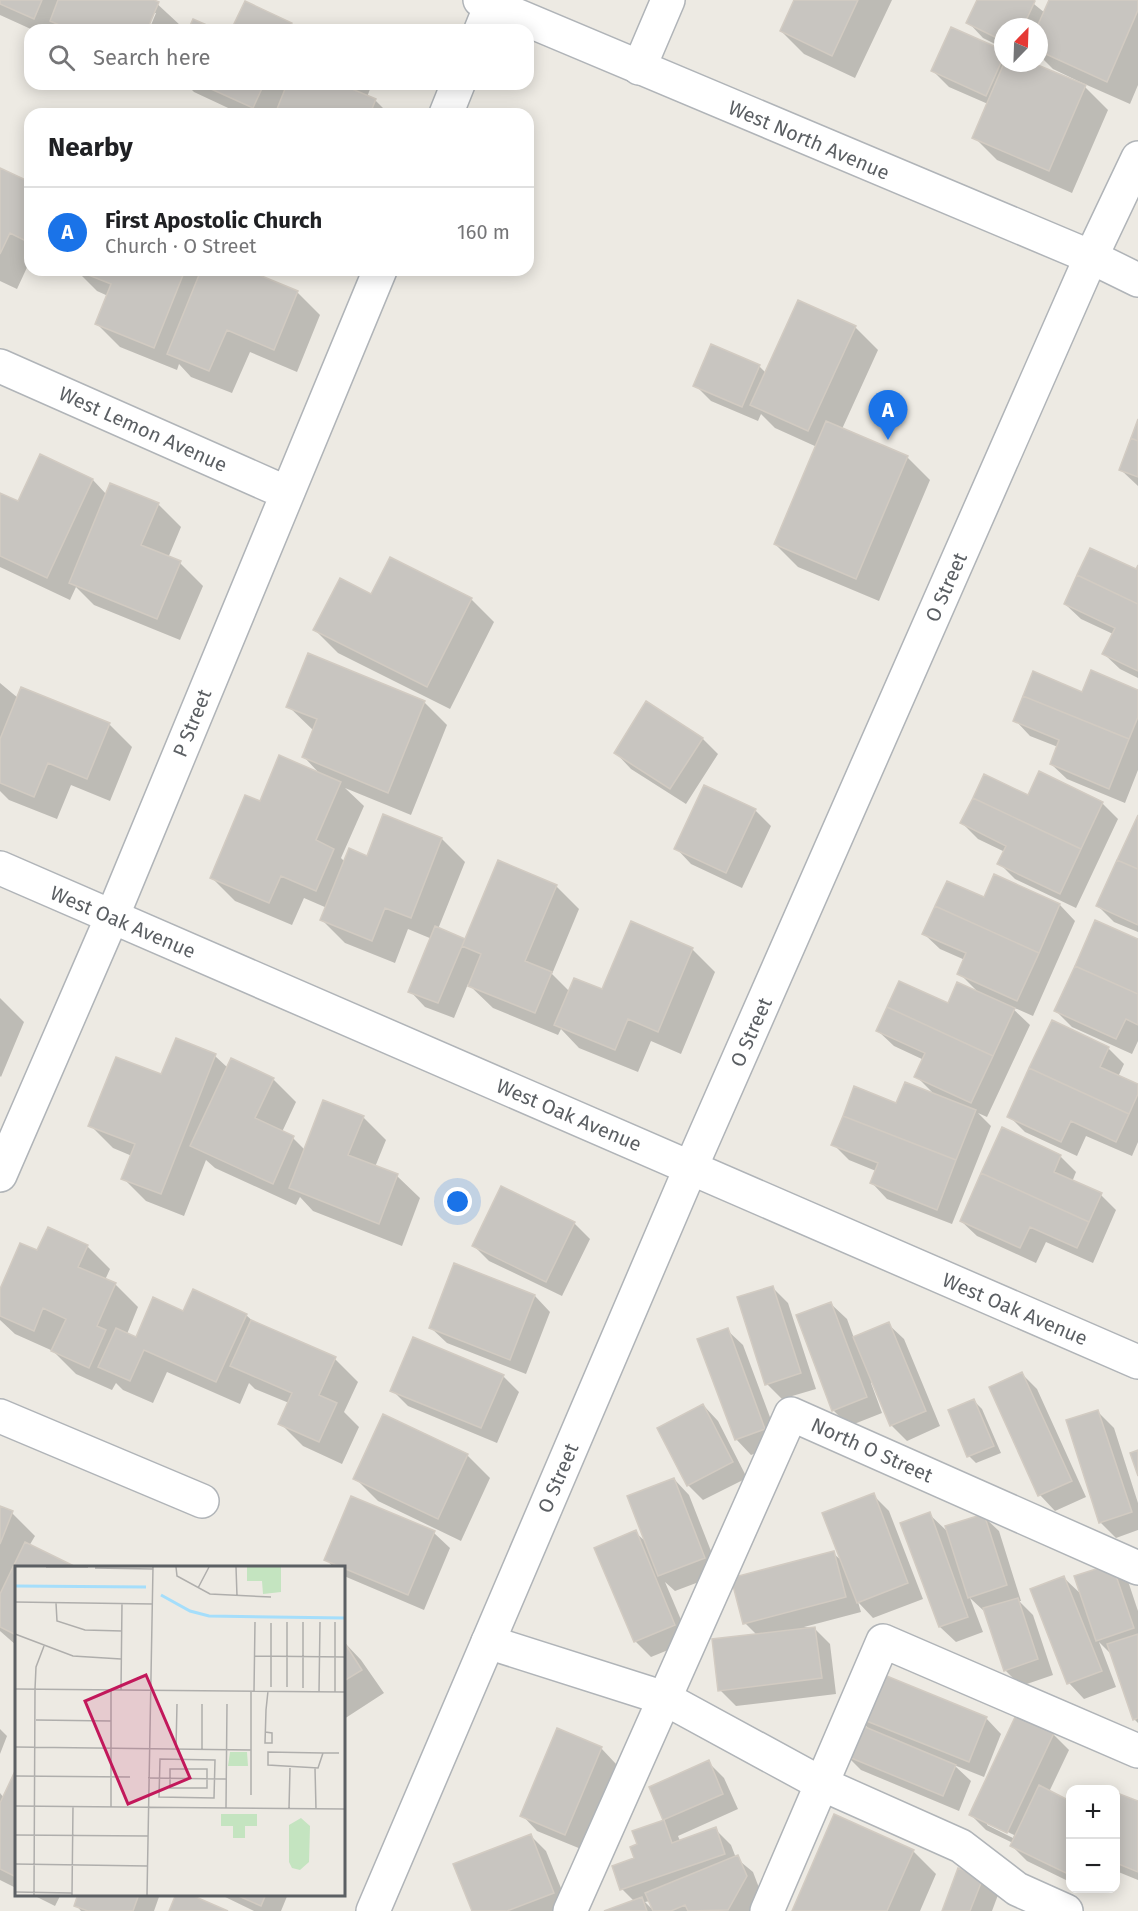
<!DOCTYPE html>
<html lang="en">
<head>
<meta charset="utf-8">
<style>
  body { margin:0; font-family:"Fira Sans",sans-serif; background:#f6f6f6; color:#202124 }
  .controls { position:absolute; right:18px; bottom:18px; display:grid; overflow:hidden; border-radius:12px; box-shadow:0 3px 15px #0003 }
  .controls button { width:54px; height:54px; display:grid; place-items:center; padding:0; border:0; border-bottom:2px solid #e0e0e0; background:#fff; color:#202124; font:30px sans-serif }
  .compass { position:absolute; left:994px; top:18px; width:54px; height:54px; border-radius:50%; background:#fff; box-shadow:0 3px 15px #0003; rotate:23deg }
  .you { position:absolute; left:458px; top:1202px; width:21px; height:21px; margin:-15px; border:4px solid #fff; border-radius:50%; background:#1a73e8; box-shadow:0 0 0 9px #1a73e833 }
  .badge { display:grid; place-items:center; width:39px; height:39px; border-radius:50%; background:#1a73e8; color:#fff; font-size:20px; font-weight:700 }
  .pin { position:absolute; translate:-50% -50px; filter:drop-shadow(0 2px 3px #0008) }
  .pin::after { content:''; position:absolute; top:32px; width:21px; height:18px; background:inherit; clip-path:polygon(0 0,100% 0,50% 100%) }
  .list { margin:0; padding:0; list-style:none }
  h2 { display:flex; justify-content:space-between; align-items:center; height:78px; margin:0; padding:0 24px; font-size:26px }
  h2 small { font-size:20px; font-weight:400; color:#757577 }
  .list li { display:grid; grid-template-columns:39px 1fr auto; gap:18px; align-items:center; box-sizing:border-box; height:90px; padding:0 24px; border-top:2px solid #e0e0e0 }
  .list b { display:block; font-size:22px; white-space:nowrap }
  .list p { margin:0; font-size:20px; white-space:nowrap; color:#757577 }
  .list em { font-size:20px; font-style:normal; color:#757577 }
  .icon { flex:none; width:33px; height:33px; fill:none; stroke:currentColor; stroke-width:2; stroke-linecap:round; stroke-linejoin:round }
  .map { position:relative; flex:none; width:1138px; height:1911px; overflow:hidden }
  .search { position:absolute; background:#fff; box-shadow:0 3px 15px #0003; left:24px; top:24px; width:510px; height:66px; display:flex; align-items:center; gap:15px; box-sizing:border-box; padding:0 21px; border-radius:18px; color:#757577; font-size:22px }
  .panel { position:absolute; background:#fff; box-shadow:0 3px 15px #0003; left:24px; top:108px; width:510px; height:168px; border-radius:18px }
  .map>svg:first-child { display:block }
</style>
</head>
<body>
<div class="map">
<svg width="1138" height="1911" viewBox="0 0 1138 1911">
  <rect width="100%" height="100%" fill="#edeae3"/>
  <path fill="#0003" fill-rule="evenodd" d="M0,0H153L181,26L179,30H149L156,13H153L146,30H33L0,15Z
    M796,0H892L855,78L804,54L781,31Z
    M978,0H1029L1045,13L1051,0H1138V85L1130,104L1080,82L1108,110L1072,193L997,160L974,137L988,104L949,87L933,71L1003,52V63H1029L1079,84L1080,82L1053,69L1039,55V27H1003V48L983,38L968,22Z
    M291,24L297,30H233Z
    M186,84H372L367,97L375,100L389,114H241L194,92Z
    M0,170L30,183V261L17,289L0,281Z
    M65,270H243L297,292L320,315L297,372L250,352L232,393L191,377L179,364L177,370L120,347L97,324L108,296L97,291L78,272L77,276Z
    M855,327L878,350L842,429L907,457L930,480L879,601L798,567L775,544L817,447L775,428L761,414L758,421L711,401L695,385L759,366L766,373Z
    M1138,424V486L1121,470Z
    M41,456L93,480L107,495L158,504L181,527L168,558L180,563L203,586L180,640L94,605L76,587L70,600L0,567V494L19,503Z
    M1138,569V678L1120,669L1104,654L1113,634L1081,619L1065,604Z
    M372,596L471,599L494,622L450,709L338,653L315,630Z
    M0,683L18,698L109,724L132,747L110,801L71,785L57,819L9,800L0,791Z
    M1138,691V770L1125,803L1067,779L1051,764L1058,747L1030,736L1015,720L1083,694Z
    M424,702L447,725L411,815L345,788L364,806L341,858L345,862L368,858L442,839L465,862L438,929L464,940L556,886L579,909L552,974L570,992L602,991L692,949L715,972L681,1054L651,1041L638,1072L579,1048L561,1029L558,1035L493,1008L468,984L454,1018L425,1007L410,991L432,939L408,929L395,963L345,943L322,920L327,908L304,898L292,925L235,901L212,878L261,803L320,774L304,757L314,731L288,706Z
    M647,703L703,739L718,754L686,804L631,769L616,753Z
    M704,787L755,810L771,826L742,888L691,864L676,848Z
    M1028,797L1102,803L1118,819L1076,908L1015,879L999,863L1005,852L978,839L962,823Z
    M1138,819V932L1114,922L1098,906Z
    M995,876L1060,905L1075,921L1033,1016L1010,1006L1030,1025L987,1117L978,1113L991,1126L952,1224L887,1199L872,1183L876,1171L849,1160L833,1144L897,1105L935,1095L916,1076L924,1060L894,1046L878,1031L979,993L959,973L965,960L940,949L924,934L985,899Z
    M1138,941V1041L1132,1054L1072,1027L1056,1011Z
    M0,998L24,1022L1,1077L0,1076Z
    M1108,1048L1124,1064L1118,1077L1138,1086V1142L1132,1156L1086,1136L1077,1156L1025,1132L1009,1116Z
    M215,1056L228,1068L273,1079L296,1102L282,1132L293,1138L305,1150L363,1117L386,1140L375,1167L397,1176L420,1198L402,1246L313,1211L300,1197L296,1205L215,1168L206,1160L184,1216L146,1201L123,1178L132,1156L113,1148L90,1125L162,1076Z
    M1060,1156L1076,1172L1072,1182L1101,1195L1116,1210L1093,1263L1046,1242L1036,1263L977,1236L961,1221Z
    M574,1223L590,1239L562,1296L489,1261L473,1245Z
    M87,1246L110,1269L105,1280L115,1284L138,1307L127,1334L136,1339L184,1313L246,1315L255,1323L335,1359L358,1382L344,1412L359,1427L342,1464L303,1446L280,1423L289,1403L255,1389L249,1383L240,1404L167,1372L153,1403L123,1390L116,1383L112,1390L76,1374L53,1351L15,1334L0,1320V1293L38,1252Z
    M455,1265L535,1296L550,1312L526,1374L447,1343L431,1328Z
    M773,1288L788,1303L816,1389L782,1399L767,1384Z
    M831,1304L847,1319L854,1338L888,1324L904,1339L940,1426L907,1441L891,1425L873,1382L871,1383L882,1413L849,1426L833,1410Z
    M727,1330L743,1345L780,1444L751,1455L736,1439Z
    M1022,1374L1037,1389L1086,1497L1055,1511L1040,1495Z
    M503,1376L519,1392L497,1443L408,1406L392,1390Z
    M974,1401L982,1409L1001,1453L976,1463L969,1456Z
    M703,1405L718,1421L747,1478L703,1500L688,1485Z
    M1098,1412L1114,1428L1138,1503V1530L1116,1538L1100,1522Z
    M467,1455L490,1478L461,1541L378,1501L355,1478Z
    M674,1479L689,1495L720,1574L675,1591L665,1582L690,1641L651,1657L635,1641V1532L647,1543Z
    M873,1495L889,1511L923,1599L873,1618L858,1602L861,1612L804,1627L814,1628L830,1644L836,1694L736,1706L720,1690L757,1635L745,1623L833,1553L843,1562Z
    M0,1508L12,1513L35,1536L16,1568V1645L0,1631Z
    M929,1514L949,1533L983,1516L999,1531L1021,1601H1019L1033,1615L1053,1675L1021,1686L1005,1670L985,1612L970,1598L983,1632L956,1642L940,1627L902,1524Z
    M434,1533L450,1548L424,1610L344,1576V1568H334L326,1559Z
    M1112,1566L1128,1581L1138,1611V1723L1134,1719L1112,1655L1099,1642L1116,1687L1084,1699L1069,1683L1064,1578L1083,1596Z
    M344,1642L361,1660L384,1693L344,1719Z
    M855,1715L986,1718L1001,1734L984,1777L954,1765L971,1781L959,1811L861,1770L846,1755L870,1730Z
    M0,1729L7,1736L0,1754Z
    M1053,1734L1069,1750L1049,1792L1070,1803V1882L1027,1861L1012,1846L1013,1843L986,1830L971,1815ZM987,1822L1014,1835L1013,1838L987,1825Z
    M601,1748L616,1764L581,1849L537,1831L522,1815Z
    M708,1762L724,1778L738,1809L678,1836L680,1841L715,1829L731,1845L736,1858L753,1872L761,1893L752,1911H655L650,1901L645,1902L654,1911H608L634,1901L622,1889L636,1859L639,1845L634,1832L665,1821L651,1787Z
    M16,1772V1888L0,1880V1793L4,1798Z
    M1118,1795L1138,1803V1880L1116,1871Z
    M531,1836L546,1851L569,1908L562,1911H473Z
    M913,1851L936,1874L920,1911H794Z
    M983,1880L998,1895L992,1911H943Z
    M31,1894H61L55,1906Z
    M80,1894H160L154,1911H81L76,1905Z
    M219,1894H288L281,1911H254Z"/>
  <path fill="#c8c5c0" stroke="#d2cbc2" stroke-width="1.5" d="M0,0H42L34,19L0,4Z
    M58,0H154L159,2L147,30H71L50,21Z
    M794,0H858L832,56L780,31Z
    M977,0H1033L1035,1L1023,27H1003V41L966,23Z
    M1049,0H1138V10L1107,82L1039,51L1037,27Z
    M245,1L292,23L289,30H231Z
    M193,19L218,30H188Z
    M951,27L1003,50V58L986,96L931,71Z
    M1004,63H1033L1086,85L1049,171L972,138Z
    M200,84H264L253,108Z
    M287,84H340L376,99L370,114H275Z
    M0,168L30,182V243L10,233L0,254Z
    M76,270H185L154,348L95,324L111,284Z
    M201,270H247L298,291L274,350L227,330L209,371L167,354Z
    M798,300L856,326L808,431L750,405Z
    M711,344L760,365L742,407L693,386Z
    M1138,419V441L1131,438Z
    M826,421L908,456L856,579L774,544Z
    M1131,438L1138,441V477L1119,470Z
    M40,454L93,479L47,578L0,556V493L18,501Z
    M110,483L159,503L141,545L181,561L157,619L69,583Z
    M1090,548L1136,569L1138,565V604L1077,575Z
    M390,557L472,598L427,687L313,630L340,578L371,594Z
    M1077,575L1138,604V671L1102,654L1115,628L1064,604Z
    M308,653L425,701L388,793L302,757L317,719L286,707Z
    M1091,670L1138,690V717L1129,739L1023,696L1033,671L1082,692Z
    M21,687L110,723L87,779L48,763L34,797L0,783V739Z
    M1023,696L1129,739L1109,789L1050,764L1059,740L1013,721Z
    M646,701L703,738L670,789L614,753Z
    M279,755L341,782L316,840L334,849L316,891L281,876L269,903L210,878L245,795L260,801Z
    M1039,771L1103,802L1081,849L973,798L984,774L1028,795Z
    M704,785L756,809L726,873L674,849Z
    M973,798L1081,849L1060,894L997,864L1006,846L960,823Z
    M383,814L442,838L411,918L385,908L372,941L320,920L349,848L367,856Z
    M1138,815V869L1117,860Z
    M498,860L557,885L525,961L552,972L535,1013L468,986L481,954L462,946Z
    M1117,860L1138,869V925L1096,906Z
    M994,874L1060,904L1039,953L935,906L947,881L984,897Z
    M935,906L1039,953L1017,1001L957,974L966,953L922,934Z
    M1095,920L1138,939V994L1075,966Z
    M631,921L693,948L658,1032L628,1019L615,1050L554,1025L574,978L602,989Z
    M435,926L465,939L438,1003L408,992Z
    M1075,966L1138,994V1025L1126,1019L1116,1039L1054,1011Z
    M899,981L948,1003L957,982L1015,1008L993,1056L887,1007Z
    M887,1007L993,1056L971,1103L914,1077L925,1053L876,1031Z
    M1052,1020L1109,1047L1100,1067L1138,1084V1094L1129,1114L1029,1068Z
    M176,1038L216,1054L161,1194L121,1179L135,1144L88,1126L116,1057L161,1074Z
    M231,1058L274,1078L255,1118L294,1136L273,1184L190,1146Z
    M1029,1068L1129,1114L1116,1142L1071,1121L1061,1142L1007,1117Z
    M905,1082L976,1110L956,1160L843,1116L854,1086L896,1103Z
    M323,1100L364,1116L348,1155L398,1174L379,1224L289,1188Z
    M843,1116L956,1160L937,1210L870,1183L878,1163L831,1145Z
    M1002,1127L1061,1155L1054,1172L1102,1193L1089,1222L981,1173Z
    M981,1173L1089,1222L1077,1248L1030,1227L1020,1248L960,1221Z
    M501,1186L575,1222L546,1282L472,1246Z
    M48,1227L88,1245L78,1267L116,1283L97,1326L106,1330L89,1368L51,1351L66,1319L43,1308L34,1331L0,1316V1289L20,1243L37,1250Z
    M454,1263L535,1295L510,1360L429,1328Z
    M773,1286L801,1373L765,1385L737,1297Z
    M193,1289L247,1314L216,1382L144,1350L130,1381L98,1367L116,1328L136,1337L153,1297L183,1311Z
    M831,1302L867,1397L832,1411L796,1315Z
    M251,1320L336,1357L319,1395L337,1403L319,1442L278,1424L292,1393L230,1366Z
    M889,1322L926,1411L890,1426L853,1337Z
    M728,1328L765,1429L735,1440L697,1339Z
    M413,1337L504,1375L481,1428L390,1391Z
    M1022,1372L1072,1481L1038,1496L989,1387Z
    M974,1399L994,1446L967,1457L948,1410Z
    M703,1404L733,1462L687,1486L657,1428Z
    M1098,1410L1132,1512L1099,1523L1066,1420Z
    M383,1414L468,1454L438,1519L353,1479Z
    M1138,1450V1476L1130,1453Z
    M674,1478L705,1558L658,1576L627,1496Z
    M874,1493L908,1583L857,1603L822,1513Z
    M351,1496L435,1531L408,1595L324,1560Z
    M0,1506L13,1511L0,1544Z
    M930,1512L968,1617L939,1627L900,1523Z
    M984,1514L1007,1585L968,1598L945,1526Z
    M636,1530L675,1625L634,1642L594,1548Z
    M25,1542L78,1568H16V1635L0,1627V1594Z
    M834,1551L846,1597L743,1624L731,1578Z
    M1112,1564L1134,1628L1096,1641L1074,1576Z
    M1064,1576L1102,1671L1067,1684L1030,1589Z
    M1018,1598L1038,1659L1004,1671L983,1608Z
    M815,1627L822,1678L718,1691L712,1639Z
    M1138,1634V1718L1133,1720L1107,1644Z
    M344,1642L362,1670L344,1681Z
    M872,1670L987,1717L969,1762L854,1716Z
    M1016,1715L1054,1733L1007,1833L969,1815Z
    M858,1724L956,1765L943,1796L844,1755Z
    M557,1728L602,1747L565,1835L520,1816Z
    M709,1760L723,1794L663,1820L649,1787Z
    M16,1769V1877L0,1869V1803Z
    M1039,1785L1070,1801V1864L1066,1873L1010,1846Z
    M1117,1793L1138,1801V1872L1116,1863Z
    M834,1814L914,1850L887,1911H792Z
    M664,1820L672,1843L716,1827L725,1854L620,1890L612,1866L634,1858L630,1847L637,1844L632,1831Z
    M531,1834L554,1893L507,1911H472L453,1864Z
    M738,1855L747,1876L728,1910L688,1911L685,1905L671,1911H653L645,1893Z
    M958,1868L983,1878L970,1911H942Z
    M78,1894H139L133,1911H88L74,1906Z
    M176,1894H189L228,1911H169Z
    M234,1894H266L261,1906Z
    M642,1897L647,1911H604Z"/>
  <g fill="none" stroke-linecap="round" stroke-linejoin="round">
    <g stroke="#b0b4b8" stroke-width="36">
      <path id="minor" d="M481,30L491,5
        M639,68L668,0
        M446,114L458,84
        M0,366L287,493
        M0,868L1138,1362
        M0,1175L112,917L380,270
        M0,1416L202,1501
        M488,1642L664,1698L822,1784L961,1846L1017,1889L1066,1911
        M570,1911L791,1414L1138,1568
        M767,1911L883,1641L1138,1751"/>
    </g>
    <g stroke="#b0b4b8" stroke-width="36">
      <path id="tertiary" d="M480,0L1091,257L1138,280
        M373,1911L691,1167L1091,257L1138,158"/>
    </g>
    <use href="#minor" stroke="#fff" stroke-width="33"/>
    <use href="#tertiary" stroke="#fff" stroke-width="33"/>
  </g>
  <g text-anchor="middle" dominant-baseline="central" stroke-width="4.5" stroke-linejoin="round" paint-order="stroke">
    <g font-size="20" fill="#5b5f63" stroke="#fff">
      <text transform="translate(809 140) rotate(23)">West North Avenue</text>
      <text transform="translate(143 429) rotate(24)">West Lemon Avenue</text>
      <text transform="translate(946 587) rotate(-66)">O Street</text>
      <text transform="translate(192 723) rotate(-68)">P Street</text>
      <text transform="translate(123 922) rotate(23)">West Oak Avenue</text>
      <text transform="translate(751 1032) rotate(-66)">O Street</text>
      <text transform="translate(569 1115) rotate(23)">West Oak Avenue</text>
      <text transform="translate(1015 1309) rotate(23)">West Oak Avenue</text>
      <text transform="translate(872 1450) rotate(24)">North O Street</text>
      <text transform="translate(558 1478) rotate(-67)">O Street</text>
    </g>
  </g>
  <g transform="translate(15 1566)">
    <rect width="330" height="330" fill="#edeae3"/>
    <path d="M232,1H266V26L248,28L247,15H232ZM215,186H232L233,200H213ZM206,248H242V260H230V272H218V260H206ZM286,252L295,260L294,296L285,304L277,302L274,296V259Z" fill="#c4e4c0"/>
    <path fill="none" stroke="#a5defb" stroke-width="3" d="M0,20L131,21M146,29L175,45L194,50L330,52"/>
    <path fill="none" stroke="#afaeac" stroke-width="1.5" d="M31,1H73M161,1L162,10L195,28L256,31M221,1L222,30M80,2L138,3M183,22L194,1M0,36L138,38M41,37L42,55L70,64L107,65M320,56V126M0,68L58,90L106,93M240,90L330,91M256,121V57M272,121V56M288,122V56M0,123L330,126M106,124L107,37M236,125V229M239,125L240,56M304,126L305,56M21,154L96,155M250,166L257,167V177H250L251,144L253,125M0,181L236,184M161,182L162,138M187,183V138M308,187L303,202L253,199V186L308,187H324M145,193L200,194L199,232L144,231ZM300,202L301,243M155,203H192V222H155ZM0,210L115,211M133,212L211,213M0,240L330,243M96,241V124M211,242L212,138M274,243L275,202M0,269L133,270M0,298L132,300M0,326L57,327M19,329L20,123L21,101L29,80M57,329L58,240M132,329L138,1"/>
    <path fill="#c2185b" fill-opacity="0.15" stroke="#c2185b" stroke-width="3" d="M131,109L175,212L113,238L70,135Z"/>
    <rect width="330" height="330" fill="none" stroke="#5b5f63" stroke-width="3"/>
  </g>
</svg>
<div class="controls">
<button>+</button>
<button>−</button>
</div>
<svg class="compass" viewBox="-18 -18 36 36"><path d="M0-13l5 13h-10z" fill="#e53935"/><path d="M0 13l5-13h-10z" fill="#757577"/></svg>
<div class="you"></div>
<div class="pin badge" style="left:888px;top:440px">A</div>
<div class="search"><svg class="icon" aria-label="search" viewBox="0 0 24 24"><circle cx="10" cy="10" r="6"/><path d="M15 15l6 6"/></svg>Search here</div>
<section class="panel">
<h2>Nearby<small></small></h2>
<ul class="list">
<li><span class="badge">A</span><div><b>First Apostolic Church</b><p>Church · O Street</p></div><em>160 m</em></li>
</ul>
</section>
</div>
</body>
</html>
